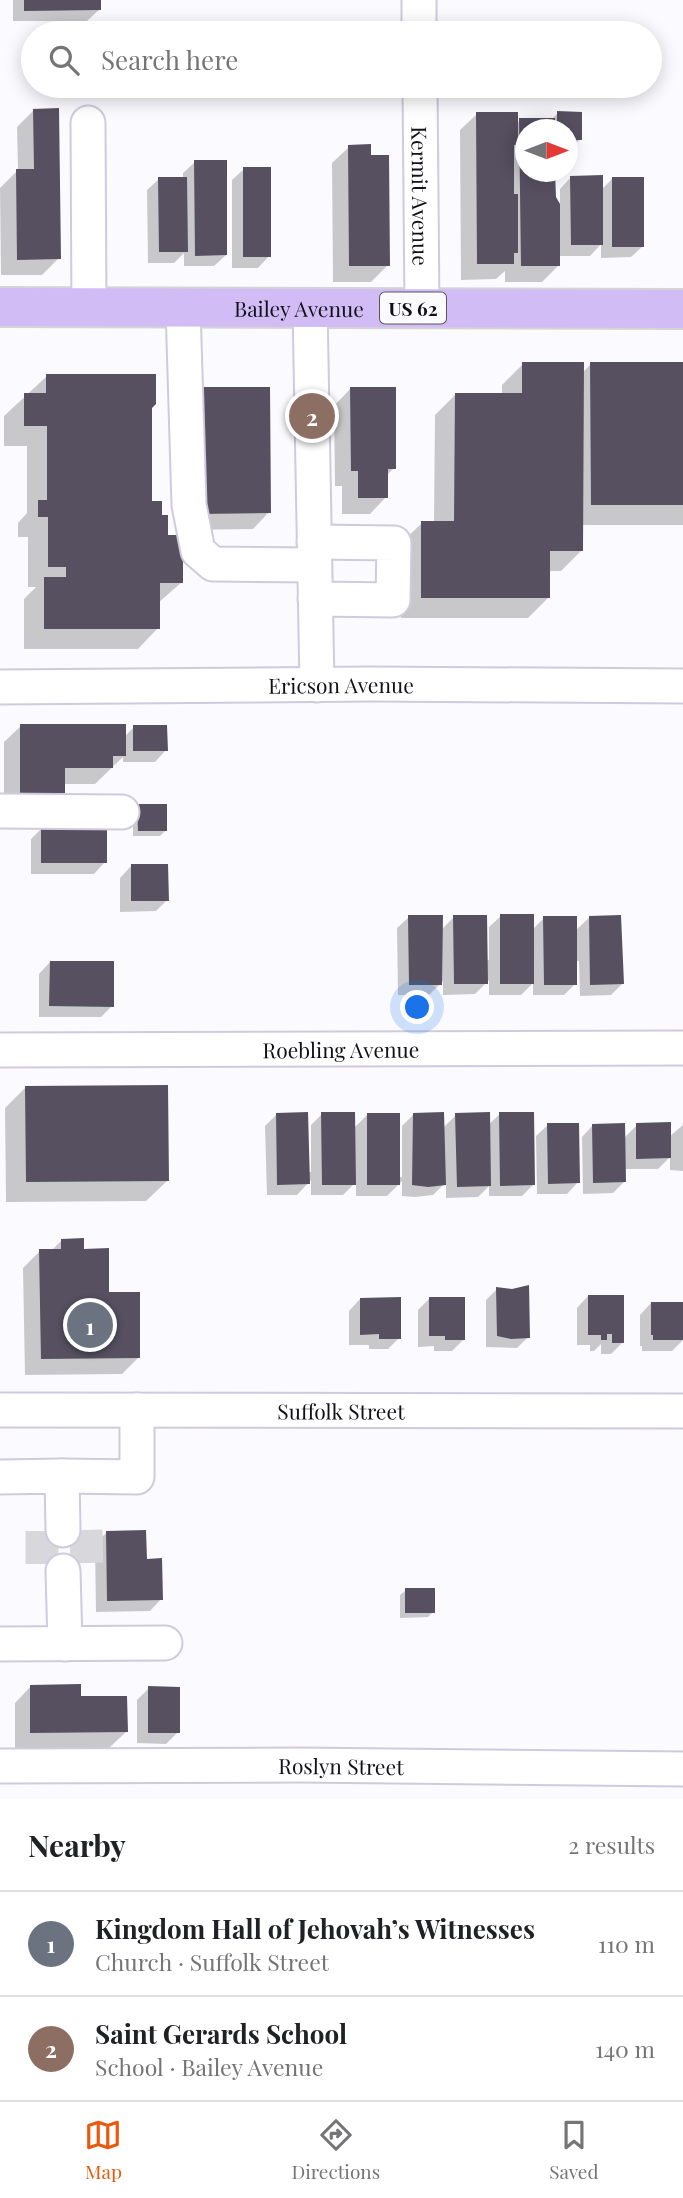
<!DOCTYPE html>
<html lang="en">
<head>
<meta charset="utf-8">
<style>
  body { margin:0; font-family:"Playfair Display",serif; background:#f6f6f6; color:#202124 }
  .compass { position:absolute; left:515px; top:119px; width:63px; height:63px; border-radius:50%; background:#fff; box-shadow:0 4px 18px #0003; rotate:90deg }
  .you { position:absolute; left:418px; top:1008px; width:24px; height:24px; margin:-18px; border:5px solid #fff; border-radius:50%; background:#1a73e8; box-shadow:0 0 0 10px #1a73e833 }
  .badge { display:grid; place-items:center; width:46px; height:46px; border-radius:50%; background:#ea580c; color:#fff; font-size:23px; font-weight:700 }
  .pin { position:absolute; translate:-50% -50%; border:4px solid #fff; box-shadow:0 2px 7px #0006 }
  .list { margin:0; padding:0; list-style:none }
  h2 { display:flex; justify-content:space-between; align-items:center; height:91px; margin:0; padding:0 28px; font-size:30px }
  h2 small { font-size:23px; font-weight:400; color:#757577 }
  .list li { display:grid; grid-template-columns:46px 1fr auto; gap:21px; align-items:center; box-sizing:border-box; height:105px; padding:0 28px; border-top:2px solid #e0e0e0 }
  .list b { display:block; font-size:26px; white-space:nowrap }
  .list p { margin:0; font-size:23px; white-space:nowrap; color:#757577 }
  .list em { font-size:23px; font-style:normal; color:#757577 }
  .icon { flex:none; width:38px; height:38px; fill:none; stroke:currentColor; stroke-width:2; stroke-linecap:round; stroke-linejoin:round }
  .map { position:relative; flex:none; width:683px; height:1799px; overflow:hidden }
  .search { position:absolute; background:#fff; box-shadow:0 4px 18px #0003; left:21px; right:21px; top:21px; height:77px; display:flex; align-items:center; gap:18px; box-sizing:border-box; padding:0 24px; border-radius:38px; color:#757577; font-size:26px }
  .sheet { height:301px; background:#fff }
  nav { display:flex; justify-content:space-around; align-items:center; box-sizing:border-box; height:98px; border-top:2px solid #e0e0e0; background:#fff; font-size:19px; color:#757577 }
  nav a { display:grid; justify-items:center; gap:4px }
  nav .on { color:#ea580c }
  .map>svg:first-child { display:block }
</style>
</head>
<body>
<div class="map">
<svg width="683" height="1799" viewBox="0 0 683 1799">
  <rect width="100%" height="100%" fill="#fbfafe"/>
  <path fill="#0003" d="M13,0H99V10L87,21H13Z
    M34,110L59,258L42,275H1L0,188L18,170L17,127Z
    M558,113L580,139L575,145H568V130H526V172H554V198L560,207V189L571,177L601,190L612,179L643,246L631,257L601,258V244L590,256H558L559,265L542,282H505V271L496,279L461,280L460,130L477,114L516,124L520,120L553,118Z
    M349,147L388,265L371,282H333L332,163Z
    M195,162L226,255L214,266H184V253L174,263H148L147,190L159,179L183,178V173Z
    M244,169L269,256L258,268H232V180Z
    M523,364L582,373L591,364H683V525H582V550L561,571H548V598L528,618H401V543L422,523H434L435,415L455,395H502V385Z
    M47,376L150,407V502L160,517L182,582L158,603V628L138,649H24V599L36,587H28V537H18V523L27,513V446H4V416Z
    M268,388L269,512L253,529L182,530Z
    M350,389L394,468L386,476V497L370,514H342V486H335L334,406Z
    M21,726L125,736L134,727L166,750L155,762H123V757L95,784H64L4,816V742Z
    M133,812L166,830L160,836H133Z
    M42,828L105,862L94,874H31V839Z
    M131,866L167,900L156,911L120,912V878Z
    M501,916L532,930L544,918L575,931L589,918L622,984L611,995L580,996L579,961H575V984L564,995H533V983L521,995H489V980L475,994L443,995V981L429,995H398L397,928L409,917L441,930L454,917L486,960H489V927Z
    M50,962L112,1006L101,1017H39V974Z
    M26,1087L167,1181L146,1201L6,1202L5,1108Z
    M277,1114L308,1172H311V1125L322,1114L354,1128L368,1114L398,1177H402V1126L413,1115L443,1128L456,1115L488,1125L500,1114L533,1185L522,1196H489V1186L478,1197L446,1198V1182L433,1195L415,1197L402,1196V1181L387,1196H356V1182L343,1195H311V1180L297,1195H267L265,1126Z
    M548,1125L578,1182L567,1194H537L536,1136Z
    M593,1125L624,1138L637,1125L669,1137L683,1125V1171L670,1170V1157L658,1169H624V1182L613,1193L583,1194L582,1137Z
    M62,1240L82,1250L107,1294L139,1357L122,1374L25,1375L23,1268L40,1251H51Z
    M497,1289L528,1337L517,1348L486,1347V1300Z
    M588,1296L622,1343L611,1354H601V1344L594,1351H590V1345H577V1308Z
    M360,1299L399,1338L388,1349H369V1345H349V1311Z
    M429,1299L464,1339L452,1351H434V1346L418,1347V1310Z
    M651,1303L683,1304V1340L672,1351H642V1346H640V1315Z
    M106,1533L145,1560L161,1599L150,1611L96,1612L95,1544Z
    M406,1590L433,1612L428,1617L400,1618V1595Z
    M31,1686L79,1698L126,1732L109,1748H15V1703Z
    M149,1688L178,1732L166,1744L137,1743V1700Z"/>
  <path fill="#565061" d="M24,0H101V10L24,11Z
    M59,108L61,259L17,260L16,169H34L33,109Z
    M557,111L582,112V140H568V130H557Z
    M476,112H518V145H514V194H518V253H514V264H477Z
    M519,118H555V130H526V172H555L556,197L560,204V266H521Z
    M371,144V155H389L390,266H349L348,145Z
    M194,160H227V255L195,256Z
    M243,167H271V257H243Z
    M603,175V245H571L570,176Z
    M158,177H187L188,252H159Z
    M612,177H644V247H612Z
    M522,362H584L583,551H550V598H421V521H454L455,393H522Z
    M590,362H683V505H591Z
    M46,374H156V404L152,408V501H162V515H168V535H183V583H160V629H44V577H66V567H48V517H38V500H47V426H24V393H46Z
    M196,387H270L271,513L198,514Z
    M350,387H396V469H388V498H358V471H351Z
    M20,724H126V756H113V768H65V800H20Z
    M133,725H167L168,751H133Z
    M137,804H167V831H138Z
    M41,826H107V863H41Z
    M131,864H168L169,901H131Z
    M500,914H534V984H500Z
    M408,915H443L442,985H409Z
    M453,915H487L488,984H454Z
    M621,915L624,984L590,985L589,916Z
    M543,916H577V985H544Z
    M50,961H114V1007L49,1006Z
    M168,1085L169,1181L26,1182L25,1086Z
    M308,1112L310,1184L277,1185L276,1113Z
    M321,1112H355L356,1185H322Z
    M444,1112L446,1185L428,1187L412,1185L413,1113Z
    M490,1112L491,1186L457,1187L455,1113Z
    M499,1112H534L535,1185L500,1186Z
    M367,1113H400V1185H367Z
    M671,1122V1158L636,1159V1123Z
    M547,1123H579L580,1183L548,1184Z
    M625,1123L626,1182L593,1183L592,1124Z
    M84,1238V1249L109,1248V1292H140V1358L41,1359L39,1249H61V1239Z
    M529,1285L530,1338L511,1339L497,1336L496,1287L512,1289Z
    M588,1295H624V1343H612V1334H607V1340H601V1335H588Z
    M401,1297V1339H379V1334L360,1335V1298Z
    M429,1297H465V1340H445V1336H429Z
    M651,1302H683V1340H653V1335H651Z
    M146,1530L147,1559L162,1558L163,1600L107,1601L106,1531Z
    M405,1588H435V1613H405Z
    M81,1684V1696H127L128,1732L30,1733V1685Z
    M148,1686L180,1687V1733H148Z"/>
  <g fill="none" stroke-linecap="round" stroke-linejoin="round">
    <path stroke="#d8d7dc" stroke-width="33" stroke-dasharray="33 17" stroke-linecap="butt" d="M86,1530L87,1571
      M42,1531V1571"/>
    <g stroke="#d0cade" stroke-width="37">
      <g id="minor">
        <path d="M419,0V33"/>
        <path id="s1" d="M420,86L422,308"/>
        <path d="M88,123L89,308"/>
        <path d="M183,307L189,505L198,551L213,564L314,565"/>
        <path d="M310,307L317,685"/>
        <path d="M314,542L394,543L393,600L315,599"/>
        <path id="s2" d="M0,687L373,684L683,686"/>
        <path d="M0,811L122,812"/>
        <path id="s3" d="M0,1050L683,1048"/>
        <path id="s4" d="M0,1410L683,1411"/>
        <path d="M62,1476L137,1477V1410"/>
        <path d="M0,1477L62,1476L63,1530"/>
        <path d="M63,1571L65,1644"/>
        <path d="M0,1644L165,1643"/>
        <path id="s5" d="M0,1766L299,1765L683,1769"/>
      </g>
    </g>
    <g stroke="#d5d4d5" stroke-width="42">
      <g id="major">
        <path id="s6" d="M0,307L683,309"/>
      </g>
    </g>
    <use href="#minor" stroke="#fff" stroke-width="33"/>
    <use href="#major" stroke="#d1bcf5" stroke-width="38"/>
  </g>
  <g text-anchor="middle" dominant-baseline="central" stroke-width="7" stroke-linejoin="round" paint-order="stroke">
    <rect fill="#fbfafe" stroke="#59575d" stroke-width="2" x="380" y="292.5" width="66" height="31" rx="5"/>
    <g font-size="19" font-weight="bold" fill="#131118">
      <text x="413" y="308">US 62</text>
    </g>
    <g font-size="21" fill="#131118" stroke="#fbfafe">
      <text stroke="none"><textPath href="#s1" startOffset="110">Kermit Avenue</textPath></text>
      <text stroke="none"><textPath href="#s6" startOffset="299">Bailey Avenue</textPath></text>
      <text stroke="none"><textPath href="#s2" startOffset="341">Ericson Avenue</textPath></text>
      <text stroke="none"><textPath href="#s3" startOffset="341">Roebling Avenue</textPath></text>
      <text stroke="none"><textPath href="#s4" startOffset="341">Suffolk Street</textPath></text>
      <text stroke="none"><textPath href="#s5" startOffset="341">Roslyn Street</textPath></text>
    </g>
  </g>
</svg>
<svg class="compass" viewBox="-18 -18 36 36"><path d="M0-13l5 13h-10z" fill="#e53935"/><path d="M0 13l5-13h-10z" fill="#757577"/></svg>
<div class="you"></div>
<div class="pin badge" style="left:90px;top:1325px;background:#6b7280">1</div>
<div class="pin badge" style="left:312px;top:416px;background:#8d6e63">2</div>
<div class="search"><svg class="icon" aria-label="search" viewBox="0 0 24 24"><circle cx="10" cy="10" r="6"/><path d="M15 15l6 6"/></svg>Search here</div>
</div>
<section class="sheet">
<h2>Nearby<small>2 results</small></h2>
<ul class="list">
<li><span class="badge" style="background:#6b7280">1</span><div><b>Kingdom Hall of Jehovah’s Witnesses</b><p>Church · Suffolk Street</p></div><em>110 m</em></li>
<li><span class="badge" style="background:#8d6e63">2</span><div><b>Saint Gerards School</b><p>School · Bailey Avenue</p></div><em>140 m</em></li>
</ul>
</section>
<nav>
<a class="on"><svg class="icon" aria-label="map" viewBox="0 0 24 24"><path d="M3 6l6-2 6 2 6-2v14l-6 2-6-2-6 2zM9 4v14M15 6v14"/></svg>Map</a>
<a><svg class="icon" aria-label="directions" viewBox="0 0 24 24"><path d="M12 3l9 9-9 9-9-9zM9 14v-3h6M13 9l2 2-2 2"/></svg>Directions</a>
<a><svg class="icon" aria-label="saved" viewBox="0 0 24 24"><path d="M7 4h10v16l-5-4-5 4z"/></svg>Saved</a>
</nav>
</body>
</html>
